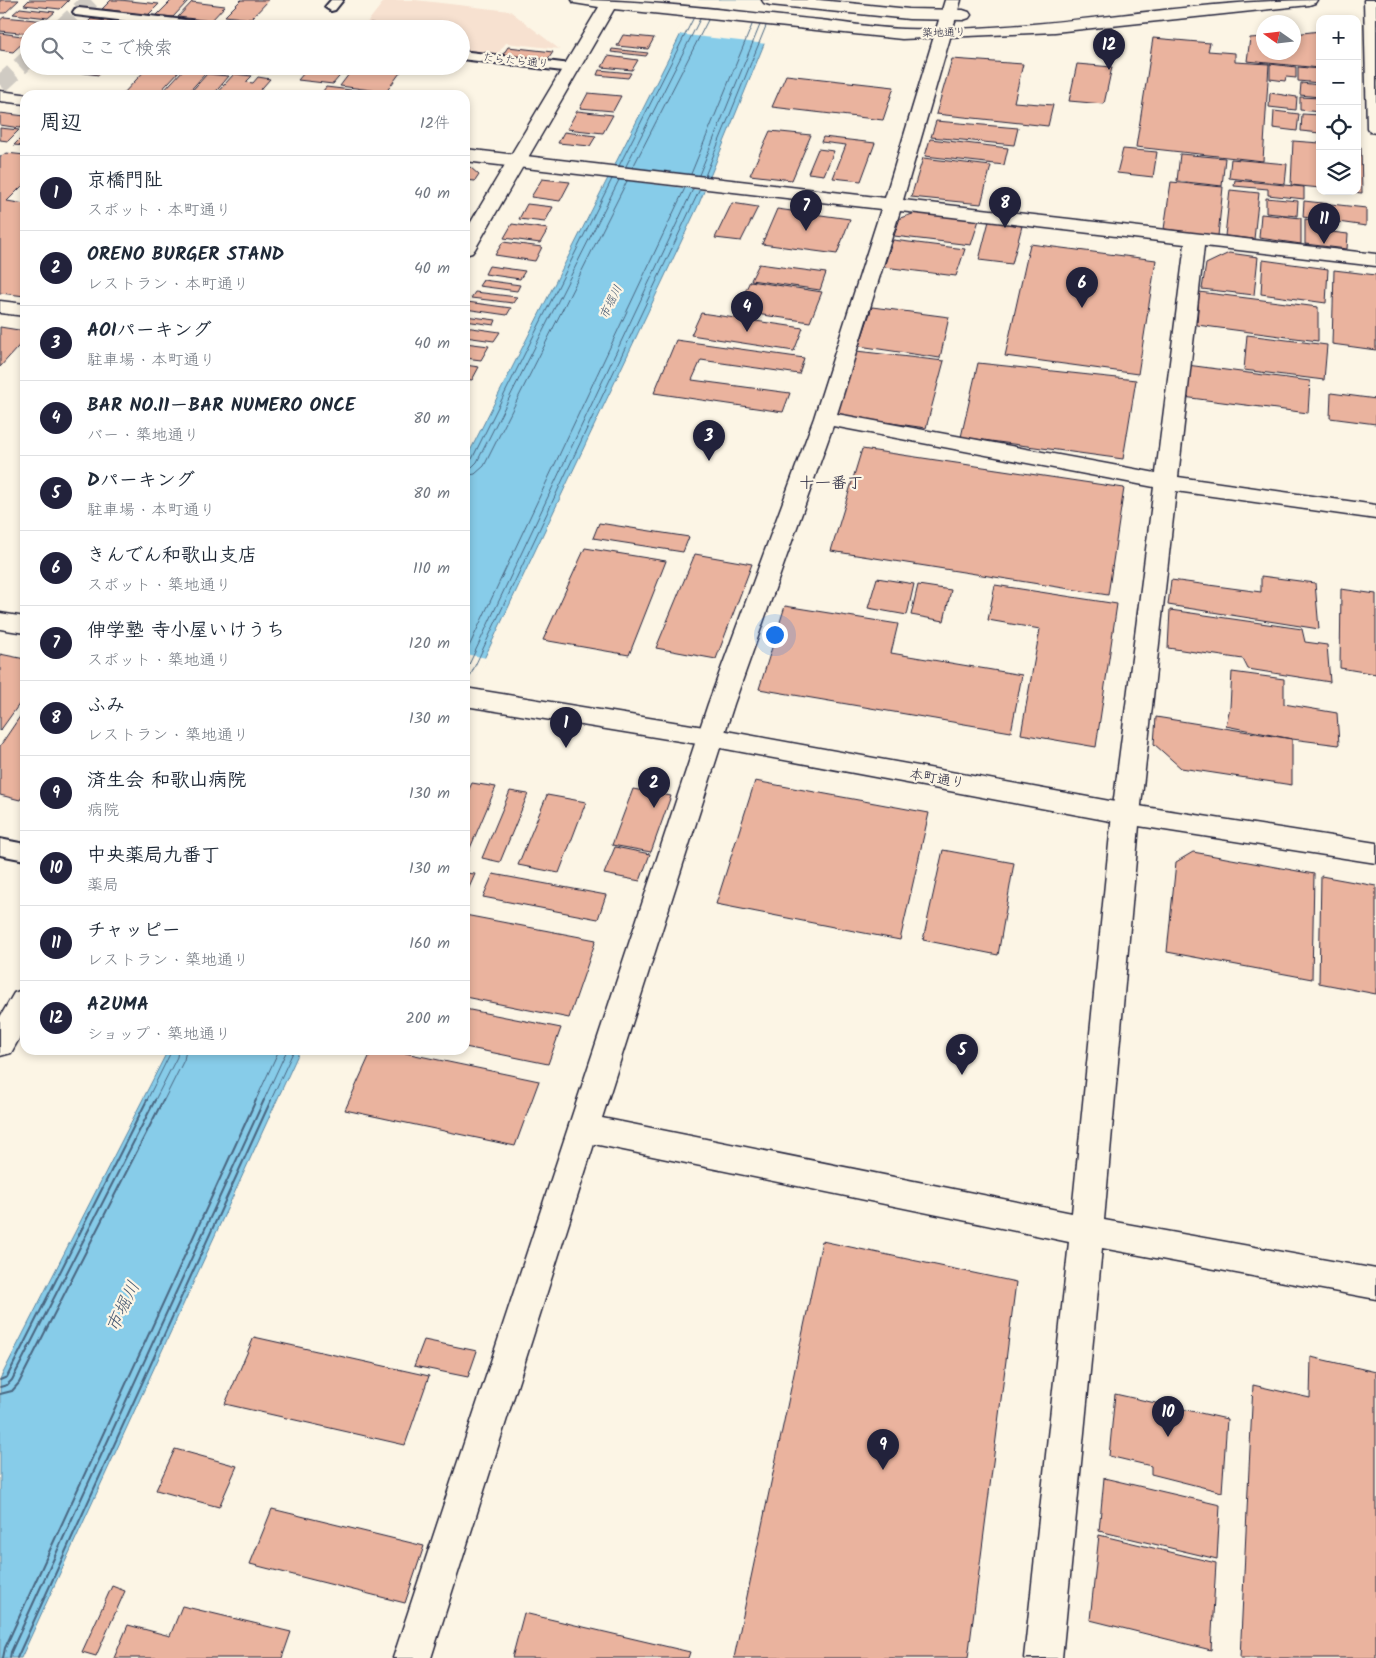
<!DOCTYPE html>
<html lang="ja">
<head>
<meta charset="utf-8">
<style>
  body { margin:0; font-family:Kalam,"Klee One",sans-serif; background:#f2f2f3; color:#1f2937 }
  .controls { position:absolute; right:15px; top:15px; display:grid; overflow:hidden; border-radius:10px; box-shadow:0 2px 8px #0003 }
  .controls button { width:45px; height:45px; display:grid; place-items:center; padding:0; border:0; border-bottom:1px solid #e0e1e3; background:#fff; color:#1f2937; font:25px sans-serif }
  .compass { position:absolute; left:1256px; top:15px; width:45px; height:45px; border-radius:50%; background:#fff; box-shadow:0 2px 8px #0003; rotate:284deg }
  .you { position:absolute; left:774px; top:634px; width:18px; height:18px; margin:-12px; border:4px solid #fff; border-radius:50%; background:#1a73e8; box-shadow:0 0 0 8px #1a73e833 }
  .badge { display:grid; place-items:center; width:32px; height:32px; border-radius:50%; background:#22223b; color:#fff; font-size:16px; font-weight:700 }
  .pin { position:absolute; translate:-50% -41px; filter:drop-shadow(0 1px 2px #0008) }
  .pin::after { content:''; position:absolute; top:26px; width:18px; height:15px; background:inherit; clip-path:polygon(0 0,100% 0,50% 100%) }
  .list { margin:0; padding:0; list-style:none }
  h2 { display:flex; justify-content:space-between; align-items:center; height:65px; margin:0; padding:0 20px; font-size:21px }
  h2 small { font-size:16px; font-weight:400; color:#747a83 }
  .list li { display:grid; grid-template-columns:32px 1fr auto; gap:15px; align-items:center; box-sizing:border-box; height:75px; padding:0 20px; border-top:1px solid #e0e1e3 }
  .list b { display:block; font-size:19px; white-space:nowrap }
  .list p { margin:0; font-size:16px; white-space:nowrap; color:#747a83 }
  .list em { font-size:16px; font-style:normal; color:#747a83 }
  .icon { flex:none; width:28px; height:28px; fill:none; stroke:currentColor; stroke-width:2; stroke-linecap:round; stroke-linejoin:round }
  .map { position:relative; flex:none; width:1376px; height:1658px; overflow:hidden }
  .search { position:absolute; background:#fff; box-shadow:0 2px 8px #0003; left:20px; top:20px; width:450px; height:55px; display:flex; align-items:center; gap:12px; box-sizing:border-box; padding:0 18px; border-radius:28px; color:#747a83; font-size:19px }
  .panel { position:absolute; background:#fff; box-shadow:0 2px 8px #0003; left:20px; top:90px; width:450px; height:965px; border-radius:15px }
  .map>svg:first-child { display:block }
</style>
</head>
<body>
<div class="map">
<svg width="1376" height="1658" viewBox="0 0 1376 1658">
  <rect width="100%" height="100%" fill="#fcf5e5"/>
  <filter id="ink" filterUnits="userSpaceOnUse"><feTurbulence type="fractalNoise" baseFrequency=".02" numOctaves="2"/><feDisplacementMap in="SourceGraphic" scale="10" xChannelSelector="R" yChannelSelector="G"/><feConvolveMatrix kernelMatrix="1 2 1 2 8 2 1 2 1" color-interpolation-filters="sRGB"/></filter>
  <g filter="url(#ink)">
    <path fill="#f7e1d0" d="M385,0H415L510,11L559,49L506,43L496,56L461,52V29H362Z"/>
    <path fill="#87cce9" stroke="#5f88a3" d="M698,0H782L698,206L465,699V461Z
      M168,1050H300L21,1658H0V1379Z"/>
    <path fill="#fcf5e5" d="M695,0H785L767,44L677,34Z
      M611,165L713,177L707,191L604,178Z
      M465,654L487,658L465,701Z"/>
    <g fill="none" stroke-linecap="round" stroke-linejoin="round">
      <path stroke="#4a6681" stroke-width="1" d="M619,166L693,19
        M626,166L700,19
        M633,167L708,20
        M691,174L752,25
        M699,175L760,25
        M705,176L766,26
        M465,462L472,459L612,179
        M465,468L472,467L477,462L619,180
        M465,476L475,474L484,466L627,181
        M465,655L685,188
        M465,673L693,189
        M465,687L700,189
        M146,1102L172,1050
        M154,1102L177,1057L178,1050
        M163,1102L184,1060L186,1050
        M255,1102L279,1050
        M263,1102L287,1050
        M270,1102L294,1050"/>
      <path stroke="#4a6681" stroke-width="2" d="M0,1380L7,1377L147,1100
        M0,1387L7,1385L12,1380L155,1100
        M0,1394L12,1391L19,1383L163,1100
        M3,1658L5,1648L256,1100
        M10,1658L11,1652L264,1100
        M17,1658L271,1100"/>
    </g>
    <path fill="#eab39e" stroke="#22223b" d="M0,0H19L5,13H0Z
      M29,0H69L60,9L24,5Z
      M111,0H120L159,4L148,15L102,9Z
      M172,0L188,1L173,17L157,15Z
      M241,0H269L251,19L225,16Z
      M192,2L225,6L211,21L178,17Z
      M20,8L55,12L48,18L13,14Z
      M4,17L46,21L39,29H29V34L0,31V20Z
      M91,19L114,22L151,25L148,29H81Z
      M370,23L425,29H365Z
      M1320,31V68L1247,61L1250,38L1264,37V52H1294V34Z
      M0,33L29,37L13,52L0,50Z
      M623,35L654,38L648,49L617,46Z
      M1153,38L1210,43L1208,51L1235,53V62L1269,64L1263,161L1136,147Z
      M508,47L553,52L547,61L502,56Z
      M612,49L648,53L646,56L611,52Z
      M608,56L638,60L632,70L602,67Z
      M952,59L1023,64L1014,102L1053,105L1048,126L936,114Z
      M1077,64L1112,67L1104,104L1069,101Z
      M1270,64L1296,67V78L1286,77L1285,81L1270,79Z
      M39,66H107L99,75L38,67Z
      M149,66L180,70L157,95H122Z
      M213,66H229L222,74L207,73Z
      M240,66H260L253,74L237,72L242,66Z
      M310,66H348L333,84L298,80Z
      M355,66H405L386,92L340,86Z
      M1298,67L1320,69V83L1298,81Z
      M183,70L206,73L186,95H160Z
      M599,70L631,73L628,78L597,75Z
      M207,74L229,76L213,95H188Z
      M234,74L252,76L246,82L253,83L258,77L270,79L256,95H215Z
      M786,75L894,87L883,120L772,107Z
      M1301,83L1320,85V97L1300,95Z
      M326,87L384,94L320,95Z
      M588,93L621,96L613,111L580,108Z
      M1270,93L1297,97L1296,110L1269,107Z
      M1300,97L1320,98V112L1300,110Z
      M577,111L613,115L603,133L567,129Z
      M1274,111L1299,114L1297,131L1273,128Z
      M0,113L25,116V123L20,128L0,125Z
      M1302,114L1320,115V133L1301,131Z
      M936,121L1018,128L1014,145L931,137Z
      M0,128L19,130L8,141L0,140Z
      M770,131L811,135L792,180L750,175Z
      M564,132L596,136L590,146L558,143Z
      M25,134V146L14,145Z
      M823,137L875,143L861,181L833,178L846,145L821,142Z
      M930,139L1008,148L1004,165L925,156Z
      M1293,141L1320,143V188L1291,185Z
      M1357,147H1361L1362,193L1343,191H1357Z
      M818,149L834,151L824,175L808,173Z
      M1123,149L1157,152L1153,177L1117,173Z
      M6,153L25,155V183L7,201L25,204V296L0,293V157Z
      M1180,154L1225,158L1222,186L1177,181Z
      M923,158L991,166L981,204L911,197Z
      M1231,159L1287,164L1285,184L1229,178Z
      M465,166L470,167L479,175L475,181L465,180Z
      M542,179L570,182L560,201L531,197Z
      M1235,180L1304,187V199L1268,195V189L1234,186Z
      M1171,182L1223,187L1218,236L1164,229Z
      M1230,190L1259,193L1254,239L1225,236Z
      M1266,198L1298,201L1297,216L1266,213Z
      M1304,201L1366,208V226L1303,217Z
      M732,203L758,207L741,241L715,238Z
      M527,204L553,207L545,222L519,219Z
      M777,209L850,219L837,254L762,244Z
      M916,213L979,220L971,245L894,236L900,218Z
      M1261,214L1301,218V244L1259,238Z
      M1305,219L1323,222V231L1348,234L1347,249L1305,244Z
      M989,221L1022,226L1012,264L979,260Z
      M512,224L548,229L540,243L504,238Z
      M893,240L965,249L956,276L884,267Z
      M503,242L542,247L535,261L495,255Z
      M1030,244L1156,260L1138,374L1005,356Z
      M1229,253L1258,257L1254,295L1202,289L1206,264Z
      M1263,260L1328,269L1326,303L1261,294Z
      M759,264L826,273L820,290L751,280Z
      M489,266L525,271L520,279L485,274Z
      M1334,270L1376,275V350L1332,344Z
      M483,280L520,285L517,291L479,286Z
      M750,281L822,292L810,322L736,311Z
      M475,292L517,297L513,303L471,298Z
      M1199,292L1318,307V341L1197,325Z
      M467,302L511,308L507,315L465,309Z
      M872,307L949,317L940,358L859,346Z
      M701,313L803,328L794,351L691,335Z
      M465,316L496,320L494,325L465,321Z
      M0,327L25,331V339L0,367Z
      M465,327L500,332L494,341L465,337Z
      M1247,335L1327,345L1324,380L1244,370Z
      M676,340L804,358L799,374L701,360L692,380L790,393L783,412L654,393Z
      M465,343L489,346L481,360L465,358Z
      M856,351L944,361L926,428L835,415Z
      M978,363L1136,380L1123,459L961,437Z
      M465,365L479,367L472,380L465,379Z
      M1187,365L1310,381L1308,413L1183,397Z
      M1331,393L1376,399V424L1330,418Z
      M862,449L1124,488L1108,595L831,551Z
      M599,523L689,537L683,552L593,538Z
      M585,548L666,561L629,655L543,640Z
      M695,554L752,564L716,659L656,648Z
      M1261,576L1315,583L1319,629L1168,605L1171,580L1261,592Z
      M877,578L914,584L907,615L868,608Z
      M918,585L951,590L944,621L911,615Z
      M995,585L1117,604L1096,747L1021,734L1040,629L988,620Z
      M1341,589L1376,594V674L1340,668Z
      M785,606L898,624L891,653L1022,675L1011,732L759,689Z
      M1170,610L1302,629L1305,642L1327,645L1330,682L1248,669L1243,659L1168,648Z
      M0,654L25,659V696L0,731Z
      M1232,672L1284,679V704L1337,713L1339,745L1292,739L1226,726L1230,707Z
      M25,709V792L20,800L0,795V746Z
      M1156,717L1292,739V785L1181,768L1154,744Z
      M755,781L929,813L900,940L716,904Z
      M472,783L496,787L465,860V798Z
      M633,789L671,796L651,852L612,845Z
      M510,791L528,794L500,862L482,858Z
      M547,795L586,802L559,873L518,865Z
      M615,847L650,854L640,881L604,874Z
      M943,850L1014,863L998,955L923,940Z
      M1193,852L1314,874L1312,979L1167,952L1176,862Z
      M465,873L475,874L465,897Z
      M493,874L606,895L598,919L483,897Z
      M1321,876L1376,886V994L1319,983Z
      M465,915L596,940L569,1018L465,997Z
      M465,1009L561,1028L548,1064L465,1047Z
      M372,1050H391L539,1081L515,1146L345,1110Z
      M822,1241L1016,1282L968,1658H734Z
      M254,1337L429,1376L405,1445L225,1404Z
      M424,1340L477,1351L468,1377L414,1366Z
      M1311,1357L1376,1372V1658H1240L1253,1385L1310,1398Z
      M1115,1394L1227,1419L1222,1492L1151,1474V1466L1109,1456Z
      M175,1449L237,1466L219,1507L156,1490Z
      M1104,1478L1220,1505L1217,1559L1099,1531Z
      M272,1509L424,1546L405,1603L250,1564Z
      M1099,1535L1216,1563L1211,1650L1090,1620Z
      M112,1586L125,1591L96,1656L82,1652Z
      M182,1606L291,1632L282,1658H114L128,1625L170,1636Z
      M524,1613L690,1652L688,1658H512Z"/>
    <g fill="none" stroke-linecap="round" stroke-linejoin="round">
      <path stroke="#d0cbc3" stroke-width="18" stroke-dasharray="18 9" stroke-linecap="butt" d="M60,29L91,0
        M0,85L29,58"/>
      <g stroke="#22223b" stroke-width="4">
        <path id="service" d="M331,0H343L335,10L331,11L325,7Z
          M79,8L229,25L235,29H195L75,15L73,12L75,9Z
          M461,51L571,64L577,68L571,72L461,59Z
          M0,839L25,844V860L0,855Z"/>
      </g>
      <g stroke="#22223b" stroke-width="3">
        <path id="minor" d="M945,0H961L903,200L1376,254V266L1204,246L1178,477L1376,505V519L1176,491L1140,814L1104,1220L1376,1269V1299L1102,1248L1062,1658H1024L1069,1242L594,1144L431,1658H393L708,704L814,418L881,209L465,161V149L885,198ZM900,211L1185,244L1156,473L837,414ZM833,426L1154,487L1112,814L1072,1213L602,1118L734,704Z
          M1364,0H1376V133L1370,132L1367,128Z
          M0,91L30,95H25V104L0,101Z
          M0,301L25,304V316L0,313Z"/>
      </g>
      <g stroke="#22223b" stroke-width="3">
        <path id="tertiary" d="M572,0C655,0 738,12 820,20C847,23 875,28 903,29C1042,33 1179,0 1317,0L1315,3L1309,5L1055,32L902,39L614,9L475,249L472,253L465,255V232L599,7L574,3Z
          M762,0H819L909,9L963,10L969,12L971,15L969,18L963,20L909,19L770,5L764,3Z
          M0,613L25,617V633L0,629Z
          M465,688L710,728L1126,804L1376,843V863L1126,824L710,746L465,706Z
          M25,989V1028L11,1053L0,1056V1017L14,993Z"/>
      </g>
      <use href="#service" fill="#fcf5e5" fill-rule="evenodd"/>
      <use href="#minor" fill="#fcf5e5" fill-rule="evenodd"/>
      <use href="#tertiary" fill="#fcf5e5" fill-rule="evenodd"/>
    </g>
  </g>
  <g text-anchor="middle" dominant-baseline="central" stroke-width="4.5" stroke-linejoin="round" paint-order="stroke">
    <g font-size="11" fill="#22223b" stroke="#fcf5e5">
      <text transform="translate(944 33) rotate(-1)">築地通り</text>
      <text transform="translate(516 61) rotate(6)">たらたら通り</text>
    </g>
    <g font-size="12" font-style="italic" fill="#40556f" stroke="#fcf5e5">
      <text transform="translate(611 302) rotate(-64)">市堀川</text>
    </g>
    <g font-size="14" fill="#22223b" stroke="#fcf5e5">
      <text transform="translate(937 779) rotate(10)">本町通り</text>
    </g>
    <g font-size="16" fill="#22223b" stroke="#fcf5e5">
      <text x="831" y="483">十一番丁</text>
    </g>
    <g font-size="18" font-style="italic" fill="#40556f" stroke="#fcf5e5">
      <text transform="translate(124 1307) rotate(-64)">市堀川</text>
    </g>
  </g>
</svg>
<div class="controls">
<button>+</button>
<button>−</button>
<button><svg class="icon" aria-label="locate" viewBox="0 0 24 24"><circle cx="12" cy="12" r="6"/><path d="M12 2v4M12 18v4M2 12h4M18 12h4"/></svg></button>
<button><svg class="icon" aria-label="layers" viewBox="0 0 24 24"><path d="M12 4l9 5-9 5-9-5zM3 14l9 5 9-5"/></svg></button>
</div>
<svg class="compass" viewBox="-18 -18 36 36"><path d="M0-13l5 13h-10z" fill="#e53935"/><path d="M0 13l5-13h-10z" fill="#747a83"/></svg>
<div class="you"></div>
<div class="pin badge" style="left:566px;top:748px">1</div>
<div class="pin badge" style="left:654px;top:808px">2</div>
<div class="pin badge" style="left:709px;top:461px">3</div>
<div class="pin badge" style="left:747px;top:332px">4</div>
<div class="pin badge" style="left:962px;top:1075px">5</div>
<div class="pin badge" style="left:1082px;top:308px">6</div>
<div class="pin badge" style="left:806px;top:231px">7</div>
<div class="pin badge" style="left:1005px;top:228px">8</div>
<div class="pin badge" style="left:883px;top:1470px">9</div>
<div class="pin badge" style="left:1168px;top:1437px">10</div>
<div class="pin badge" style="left:1324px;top:244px">11</div>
<div class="pin badge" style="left:1109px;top:70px">12</div>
<div class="search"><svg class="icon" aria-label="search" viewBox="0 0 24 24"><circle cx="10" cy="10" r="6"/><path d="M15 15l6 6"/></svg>ここで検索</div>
<section class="panel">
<h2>周辺<small>12件</small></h2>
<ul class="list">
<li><span class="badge">1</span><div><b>京橋門阯</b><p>スポット · 本町通り</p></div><em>40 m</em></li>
<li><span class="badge">2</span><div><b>ORENO BURGER STAND</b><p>レストラン · 本町通り</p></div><em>40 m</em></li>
<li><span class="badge">3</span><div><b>AOIパーキング</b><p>駐車場 · 本町通り</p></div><em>40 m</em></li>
<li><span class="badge">4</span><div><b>BAR NO.11ーBAR NUMERO ONCE</b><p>バー · 築地通り</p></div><em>80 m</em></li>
<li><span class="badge">5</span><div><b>Dパーキング</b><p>駐車場 · 本町通り</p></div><em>80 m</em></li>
<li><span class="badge">6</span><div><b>きんでん和歌山支店</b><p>スポット · 築地通り</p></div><em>110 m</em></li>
<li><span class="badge">7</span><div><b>伸学塾 寺小屋いけうち</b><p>スポット · 築地通り</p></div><em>120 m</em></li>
<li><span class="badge">8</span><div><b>ふみ</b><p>レストラン · 築地通り</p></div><em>130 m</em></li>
<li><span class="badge">9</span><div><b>済生会 和歌山病院</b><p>病院</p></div><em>130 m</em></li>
<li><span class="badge">10</span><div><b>中央薬局九番丁</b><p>薬局</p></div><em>130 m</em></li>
<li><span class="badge">11</span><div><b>チャッピー</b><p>レストラン · 築地通り</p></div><em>160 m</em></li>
<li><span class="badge">12</span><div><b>AZUMA</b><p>ショップ · 築地通り</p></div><em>200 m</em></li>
</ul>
</section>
</div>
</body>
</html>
